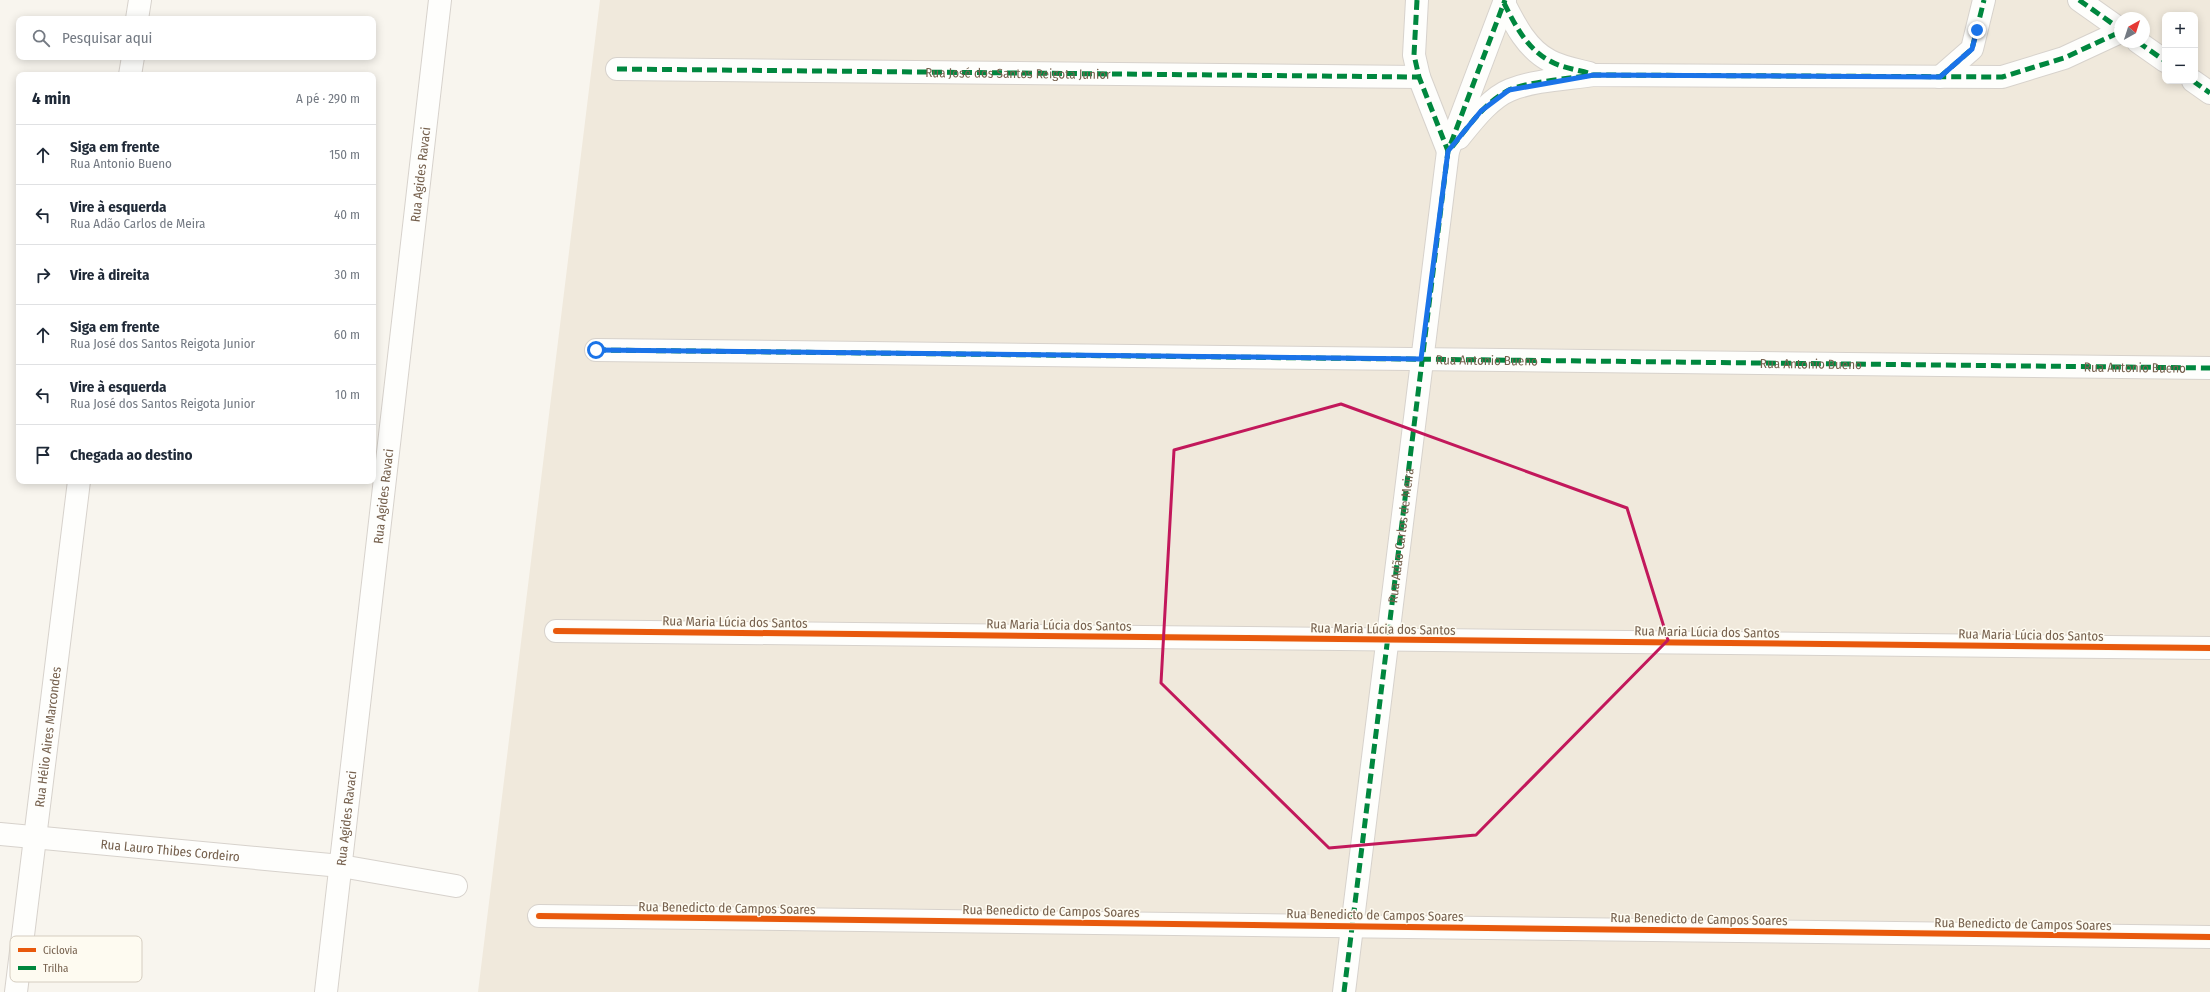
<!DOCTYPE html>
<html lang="pt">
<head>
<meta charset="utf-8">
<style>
  body { margin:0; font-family:"Fira Sans Condensed",sans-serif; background:#f2f2f3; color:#1f2937 }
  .controls { position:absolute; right:12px; top:12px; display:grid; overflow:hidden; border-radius:8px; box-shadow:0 2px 10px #0003 }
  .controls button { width:36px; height:36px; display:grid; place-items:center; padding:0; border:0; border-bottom:1px solid #e0e1e3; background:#fff; color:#1f2937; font:20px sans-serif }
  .compass { position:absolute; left:2114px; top:12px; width:36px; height:36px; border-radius:50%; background:#fff; box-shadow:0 2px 10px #0003; rotate:39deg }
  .stop { position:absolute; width:12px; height:12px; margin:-9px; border:3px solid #1a73e8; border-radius:50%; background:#fff }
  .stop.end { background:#1a73e8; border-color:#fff; box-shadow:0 1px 4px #0008 }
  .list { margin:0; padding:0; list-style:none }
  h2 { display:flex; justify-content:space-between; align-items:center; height:52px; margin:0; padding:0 16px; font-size:17px }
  h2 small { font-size:13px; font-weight:400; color:#747a83 }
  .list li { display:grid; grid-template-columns:26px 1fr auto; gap:12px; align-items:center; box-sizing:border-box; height:60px; padding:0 16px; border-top:1px solid #e0e1e3 }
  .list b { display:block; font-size:15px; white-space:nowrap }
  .list p { margin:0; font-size:13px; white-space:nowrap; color:#747a83 }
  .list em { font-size:13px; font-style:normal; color:#747a83 }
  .icon { flex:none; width:22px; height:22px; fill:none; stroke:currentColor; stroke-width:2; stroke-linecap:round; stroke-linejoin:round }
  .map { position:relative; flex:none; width:2210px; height:992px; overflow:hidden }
  .search { position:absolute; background:#fff; box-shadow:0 2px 10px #0003; left:16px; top:16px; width:360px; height:44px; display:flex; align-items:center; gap:10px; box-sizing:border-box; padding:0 14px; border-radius:8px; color:#747a83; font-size:15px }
  .panel { position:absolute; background:#fff; box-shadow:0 2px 10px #0003; left:16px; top:72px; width:360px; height:412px; border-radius:8px }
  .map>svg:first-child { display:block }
</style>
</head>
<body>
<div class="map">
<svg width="2210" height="992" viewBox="0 0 2210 992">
  <rect width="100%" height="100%" fill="#f8f5ee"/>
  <path fill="#f0e9dc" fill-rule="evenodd" d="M600,0H2210V992H478ZM2165,15H2195V81H2165ZM2120,18H2144V42H2120Z"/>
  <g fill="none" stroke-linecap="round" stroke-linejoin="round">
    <g stroke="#d7d2cc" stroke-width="24">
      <g id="minor">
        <path d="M1417,0L1414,55L1419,77L1448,151"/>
        <path d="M2079,0L2120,29"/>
        <path d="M1504,3C1515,25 1527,49 1550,61C1561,67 1577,70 1589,73"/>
        <path d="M137,19L140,0"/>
        <path d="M2138,42L2165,61"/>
        <path d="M617,69L1419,77"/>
        <path d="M130,75L133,57"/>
        <path d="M1940,77L1972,49L1984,0"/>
        <path d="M2193,81L2210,93"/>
        <path d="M1459,138C1472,122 1490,98 1510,90C1535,80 1567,79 1594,75L2002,77L2064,58L2120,32"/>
        <path id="s1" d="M596,350L2210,368"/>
        <path d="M556,631L2210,648"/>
        <path id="s2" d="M0,834L341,866L456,886"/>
        <path d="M539,916L2210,937"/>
        <path id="s3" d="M16,992L79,481"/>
        <path id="s4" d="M326,992L440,0"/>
        <path d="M1344,992L1448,151L1505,0"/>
      </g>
    </g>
    <use href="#minor" stroke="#fefefc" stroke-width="22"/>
    <g stroke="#00873e" stroke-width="5" stroke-dasharray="10 5" stroke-linecap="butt">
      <path d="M1417,0L1414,55L1419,77L1448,151"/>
      <path d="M2079,0L2120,29"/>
      <path d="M1504,3C1515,25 1527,49 1550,61C1562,68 1579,70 1592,74"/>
      <path d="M2138,42L2165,61"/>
      <path id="s5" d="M617,69L1419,77"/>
      <path d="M1940,77L1972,49L1984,0"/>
      <path d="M2193,81L2210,93"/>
      <path d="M1452,147C1468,127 1485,102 1509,90C1526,82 1573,78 1594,75L2002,77L2064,58L2120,32"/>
      <path d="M596,350L2210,368"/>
      <path id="s6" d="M1344,992L1448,151L1505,0"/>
    </g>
    <g stroke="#fefbf1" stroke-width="8">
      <path id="cycleway" d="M556,631L2210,648
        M539,916L2210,937"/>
    </g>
    <use href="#cycleway" stroke="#e8590c" stroke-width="6"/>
  </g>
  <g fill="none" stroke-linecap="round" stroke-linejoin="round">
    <path stroke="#1a73e8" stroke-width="5" d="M596,350L1421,359L1448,151L1481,111L1509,90L1594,75L1940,77L1972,49L1977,30"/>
  </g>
  <path fill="none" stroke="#c2185b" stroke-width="3" stroke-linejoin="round" d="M1341,404L1627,508L1668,640L1476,835L1329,848L1161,683L1174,450Z"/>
  <g text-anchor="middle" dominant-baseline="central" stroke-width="3" stroke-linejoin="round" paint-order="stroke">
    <g font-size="13" fill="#76614e" stroke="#fefbf1">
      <text stroke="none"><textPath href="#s5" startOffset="401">Rua José dos Santos Reigota Junior</textPath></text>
      <text stroke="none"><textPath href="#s4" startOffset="823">Rua Agides Ravaci</textPath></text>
      <text stroke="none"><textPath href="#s1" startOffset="891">Rua Antonio Bueno</textPath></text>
      <text stroke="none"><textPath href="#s1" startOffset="1215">Rua Antonio Bueno</textPath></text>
      <text stroke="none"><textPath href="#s1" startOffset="1539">Rua Antonio Bueno</textPath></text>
      <text stroke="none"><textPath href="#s4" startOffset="499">Rua Agides Ravaci</textPath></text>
      <text stroke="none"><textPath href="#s6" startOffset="460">Rua Adão Carlos de Meira</textPath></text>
      <text transform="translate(735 622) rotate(1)">Rua Maria Lúcia dos Santos</text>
      <text transform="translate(1059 625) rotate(1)">Rua Maria Lúcia dos Santos</text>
      <text transform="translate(1383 629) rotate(1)">Rua Maria Lúcia dos Santos</text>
      <text transform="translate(1707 632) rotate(1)">Rua Maria Lúcia dos Santos</text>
      <text transform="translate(2031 635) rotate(1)">Rua Maria Lúcia dos Santos</text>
      <text stroke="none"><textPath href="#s3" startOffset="257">Rua Hélio Aires Marcondes</textPath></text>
      <text stroke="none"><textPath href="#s4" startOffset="175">Rua Agides Ravaci</textPath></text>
      <text stroke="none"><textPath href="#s2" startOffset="171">Rua Lauro Thibes Cordeiro</textPath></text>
      <text transform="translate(727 908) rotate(1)">Rua Benedicto de Campos Soares</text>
      <text transform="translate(1051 911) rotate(1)">Rua Benedicto de Campos Soares</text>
      <text transform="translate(1375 915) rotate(1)">Rua Benedicto de Campos Soares</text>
      <text transform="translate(1699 919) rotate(1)">Rua Benedicto de Campos Soares</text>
      <text transform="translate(2023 924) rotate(1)">Rua Benedicto de Campos Soares</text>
    </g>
  </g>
  <rect x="10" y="936" width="132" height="46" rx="6" fill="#fefbf1" stroke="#d5cdc0" stroke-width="1"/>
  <rect x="18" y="948" width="18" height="4" fill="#e8590c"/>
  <rect x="18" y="966" width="18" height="4" fill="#00873e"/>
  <g font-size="11" fill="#76614e">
    <text x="43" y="954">Ciclovia</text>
    <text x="43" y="972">Trilha</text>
  </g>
</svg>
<div class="controls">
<button>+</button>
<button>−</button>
</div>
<svg class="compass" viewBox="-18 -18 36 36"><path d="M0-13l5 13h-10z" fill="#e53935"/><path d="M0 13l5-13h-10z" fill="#747a83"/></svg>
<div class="stop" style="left:596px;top:350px"></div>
<div class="stop end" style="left:1977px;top:30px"></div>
<div class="search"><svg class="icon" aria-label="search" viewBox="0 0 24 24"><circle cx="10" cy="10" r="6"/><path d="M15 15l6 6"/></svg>Pesquisar aqui</div>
<section class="panel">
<h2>4 min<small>A pé · 290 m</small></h2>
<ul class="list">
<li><svg class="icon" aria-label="ahead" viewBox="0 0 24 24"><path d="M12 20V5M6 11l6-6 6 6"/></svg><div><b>Siga em frente</b><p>Rua Antonio Bueno</p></div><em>150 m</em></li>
<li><svg class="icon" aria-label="left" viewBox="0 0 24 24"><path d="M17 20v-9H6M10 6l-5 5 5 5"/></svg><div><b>Vire à esquerda</b><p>Rua Adão Carlos de Meira</p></div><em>40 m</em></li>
<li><svg class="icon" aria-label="right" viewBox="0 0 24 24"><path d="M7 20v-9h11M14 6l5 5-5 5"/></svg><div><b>Vire à direita</b></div><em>30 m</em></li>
<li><svg class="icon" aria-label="ahead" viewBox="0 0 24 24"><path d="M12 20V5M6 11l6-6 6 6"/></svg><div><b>Siga em frente</b><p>Rua José dos Santos Reigota Junior</p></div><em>60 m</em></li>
<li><svg class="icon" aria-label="left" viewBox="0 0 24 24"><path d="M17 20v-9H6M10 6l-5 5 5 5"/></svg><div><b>Vire à esquerda</b><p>Rua José dos Santos Reigota Junior</p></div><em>10 m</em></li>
<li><svg class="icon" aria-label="arrive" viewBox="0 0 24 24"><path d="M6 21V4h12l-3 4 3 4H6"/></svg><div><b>Chegada ao destino</b></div></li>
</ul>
</section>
</div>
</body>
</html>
